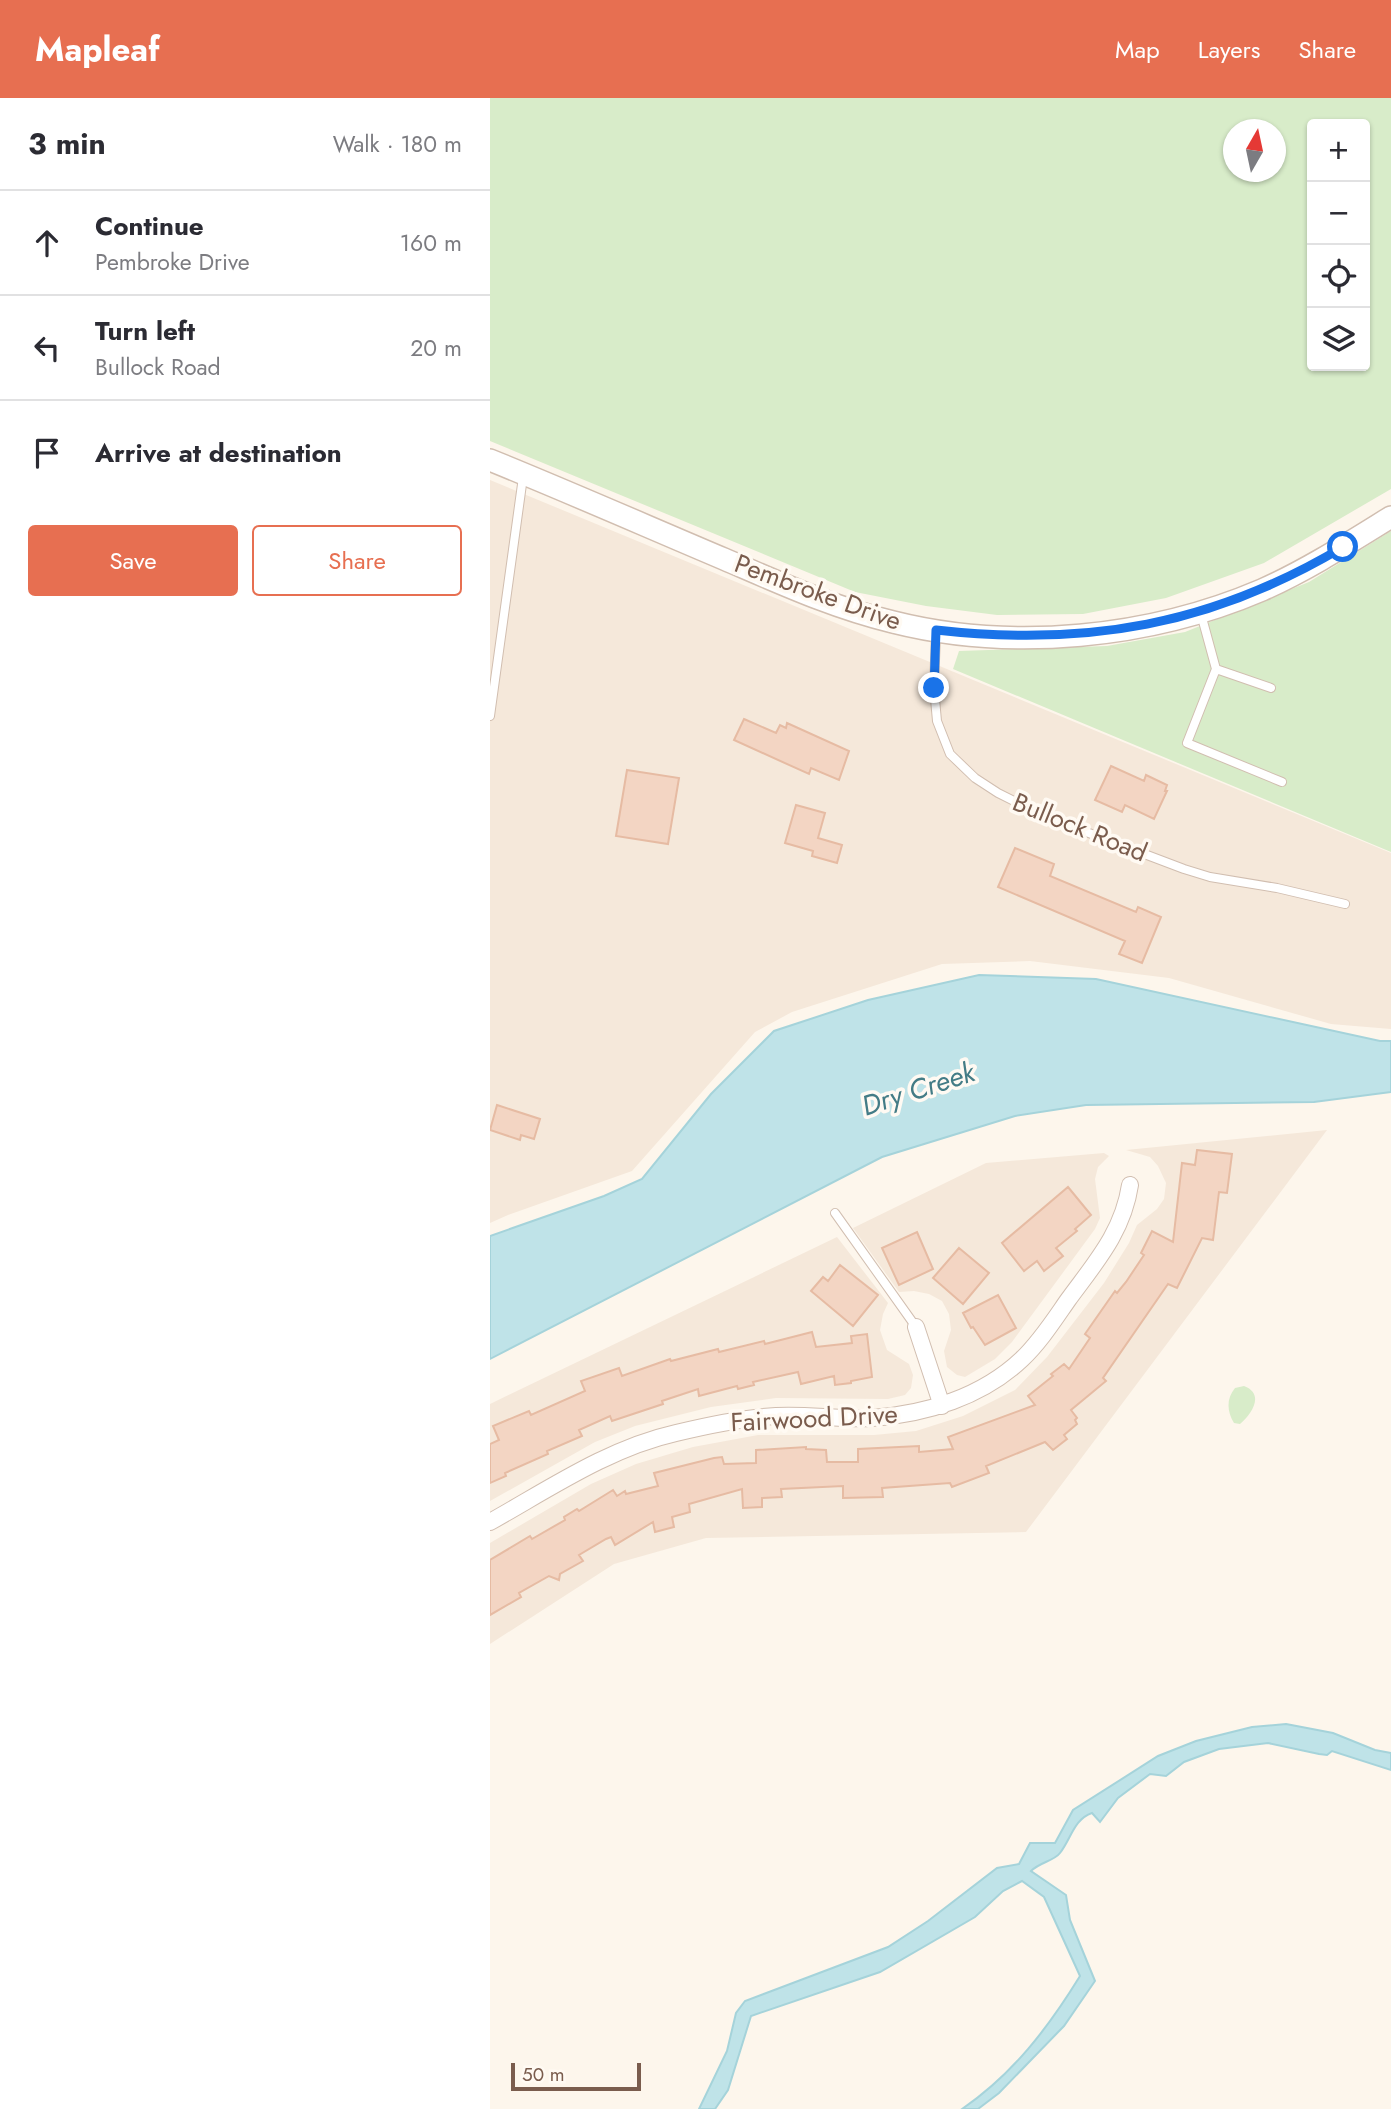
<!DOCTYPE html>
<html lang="en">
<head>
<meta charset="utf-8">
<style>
  body { margin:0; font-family:Jost,sans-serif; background:#f7f7f7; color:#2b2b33 }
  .controls { position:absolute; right:21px; top:21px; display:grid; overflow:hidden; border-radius:7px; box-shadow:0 2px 5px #0004 }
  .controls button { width:63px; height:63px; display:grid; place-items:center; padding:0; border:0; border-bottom:2px solid #e1e1e2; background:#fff; color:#2b2b33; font:35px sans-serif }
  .compass { position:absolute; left:733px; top:21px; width:63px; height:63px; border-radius:50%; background:#fff; box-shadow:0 2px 5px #0004; rotate:9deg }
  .scale { position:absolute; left:21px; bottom:18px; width:130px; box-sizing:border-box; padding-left:7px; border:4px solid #7a5c4d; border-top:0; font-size:19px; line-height:24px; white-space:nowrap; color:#7a5c4d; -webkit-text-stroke:5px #fffaf3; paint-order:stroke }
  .stop { position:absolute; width:21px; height:21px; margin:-16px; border:5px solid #1a73e8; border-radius:50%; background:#fff }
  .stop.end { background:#1a73e8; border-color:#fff; box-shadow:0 2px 7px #0008 }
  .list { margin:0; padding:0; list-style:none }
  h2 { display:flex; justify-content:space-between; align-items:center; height:91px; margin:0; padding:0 28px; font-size:30px }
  h2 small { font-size:23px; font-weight:400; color:#7c7c81 }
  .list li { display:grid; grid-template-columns:46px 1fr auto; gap:21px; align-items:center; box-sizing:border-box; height:105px; padding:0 28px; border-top:2px solid #e1e1e2 }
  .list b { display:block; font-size:26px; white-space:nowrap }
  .list p { margin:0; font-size:23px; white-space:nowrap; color:#7c7c81 }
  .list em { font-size:23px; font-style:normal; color:#7c7c81 }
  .actions { display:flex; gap:14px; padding:21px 28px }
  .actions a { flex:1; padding:16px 0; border:2px solid #e76f51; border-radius:7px; text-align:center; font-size:24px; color:#e76f51 }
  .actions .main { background:#e76f51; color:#fff }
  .icon { flex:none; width:38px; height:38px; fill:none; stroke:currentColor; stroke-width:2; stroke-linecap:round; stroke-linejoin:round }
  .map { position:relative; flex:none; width:901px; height:2011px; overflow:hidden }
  header { display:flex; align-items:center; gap:42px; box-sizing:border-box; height:98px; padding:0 35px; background:#e76f51; color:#fff }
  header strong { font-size:33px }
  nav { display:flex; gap:38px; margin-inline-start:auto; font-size:24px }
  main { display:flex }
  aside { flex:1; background:#fff }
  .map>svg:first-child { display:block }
</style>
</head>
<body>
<header>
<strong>Mapleaf</strong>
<nav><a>Map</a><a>Layers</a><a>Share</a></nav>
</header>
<main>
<aside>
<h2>3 min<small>Walk · 180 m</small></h2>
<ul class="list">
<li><svg class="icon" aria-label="ahead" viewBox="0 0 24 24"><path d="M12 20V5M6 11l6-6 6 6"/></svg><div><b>Continue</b><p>Pembroke Drive</p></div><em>160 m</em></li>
<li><svg class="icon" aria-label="left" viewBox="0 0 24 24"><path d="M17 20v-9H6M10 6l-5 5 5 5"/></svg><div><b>Turn left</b><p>Bullock Road</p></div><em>20 m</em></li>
<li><svg class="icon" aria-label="arrive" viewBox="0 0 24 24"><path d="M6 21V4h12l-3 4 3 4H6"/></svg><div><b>Arrive at destination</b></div></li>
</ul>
<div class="actions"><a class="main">Save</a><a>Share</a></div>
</aside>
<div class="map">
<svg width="901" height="2011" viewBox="0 0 901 2011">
  <rect width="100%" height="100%" fill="#fdf6ec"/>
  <path fill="#f5e8da" d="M0,382L901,755V931L841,926L679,880L540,863L452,866L302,914L265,934L142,1073L18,1117L0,1125Z
    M837,1032L536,1434L216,1440L124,1466L0,1546V1445L101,1386L146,1366L203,1349L268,1337H384L426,1333L473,1318L525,1292L557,1259L614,1185L639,1145L647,1127L667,1111L674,1101L676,1085L668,1068L660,1059L636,1052Z
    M614,1055L619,1058L608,1069L605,1081L610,1120L605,1131L522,1244L505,1261L475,1279L467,1277L457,1269L454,1253L461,1232L459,1216L452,1203L439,1196L424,1193L409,1194L363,1130L496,1065Z
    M347,1139L398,1205L393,1216L390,1232L397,1252L419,1266L423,1277L421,1290L415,1297L398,1301L286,1300L221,1309L145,1328L105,1344L0,1403V1306Z"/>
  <path fill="#d8ecc9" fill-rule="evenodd" d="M0,0H901V391L774,465L676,500L593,516L507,517L436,508L365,494L0,343ZM875,26V268H822V26ZM744,32H786V74H744Z
    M901,433V754L463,571L469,553L617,548L695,534L819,484Z
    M754,1288C775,1296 762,1316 750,1326L744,1325C737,1313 736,1301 745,1290Z"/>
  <path fill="#bfe3e8" stroke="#a5d3da" stroke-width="2" d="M489,877L606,881L890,943H901V994L824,1004L596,1007L525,1018L392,1059L0,1261V1138L114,1098L152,1081L221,996L284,933L378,902Z
    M796,1626L843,1635L885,1652L901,1655V1672L842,1653L837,1657L829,1656L778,1645L729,1651L694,1664L676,1678L660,1676L628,1700L610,1724L602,1715C584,1721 581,1741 570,1755C564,1763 550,1764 541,1773L576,1797L580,1822L605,1883L574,1928L509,1995L488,2011H472C523,1976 558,1930 590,1878L554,1799L532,1783L513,1793L485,1819L390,1874L261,1918L238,1992L225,2011H209L237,1953L246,1915L255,1903L398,1849L438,1823L507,1770L529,1766L540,1745H565L583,1712L668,1658L706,1643L762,1629Z"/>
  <path fill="#f3d5c3" stroke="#e6bba3" stroke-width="2" d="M254,621L286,635L290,627L296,630L297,625L359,653L349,682L321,670L319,676L244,642Z
    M621,668L654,683L656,677L677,687L675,693H677L664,721L635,707L632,714L605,702Z
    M137,672L189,680L178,746L126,738Z
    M306,707L335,715L328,740L352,747L347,765L322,758L323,753L295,745Z
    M525,750L564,766L560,778L646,814L648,809L671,819L652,865L629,856L635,843L508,789Z
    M7,1007L50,1021L44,1041L31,1037L30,1042L0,1032Z
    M707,1052L742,1056L737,1095L729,1094L723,1142L712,1140L687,1190L678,1186L613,1280L616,1283L581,1312L587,1320L585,1322L587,1326L574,1337L577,1341L563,1352L555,1344L496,1368L499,1375L462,1389L460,1385L392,1390L393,1399L353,1400V1388L291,1391L292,1399L272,1400V1409L253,1410L252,1391L199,1406L200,1414L182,1419L184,1429L165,1434L163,1424L125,1447L121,1439L116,1441L89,1457L93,1463L70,1476L69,1482L59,1478L29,1495L31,1499L0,1517V1462L40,1438L42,1441L75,1422L74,1419L87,1411L89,1413L123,1392L127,1398L135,1393L136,1396L168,1388L164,1375L224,1360L232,1359L234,1366L266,1365V1352L316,1349V1351L336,1352L337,1364H368V1351L429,1348V1354L463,1351L458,1339L545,1307L538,1298L563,1278L561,1276L574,1266L579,1271L600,1240L595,1236L625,1193L627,1195L636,1184L654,1157L651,1155L662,1133L683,1144L692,1065L705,1067Z
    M578,1089L601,1117L585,1131L587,1133L566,1150L573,1158L554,1173L547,1163L534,1173L512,1145Z
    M427,1134L443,1171L409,1187L392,1150Z
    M469,1150L499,1175L473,1206L443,1180Z
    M350,1167L388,1197L363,1228L321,1193L333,1179L338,1183Z
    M508,1197L526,1230L495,1247L483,1229L481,1230L473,1215Z
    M322,1234L326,1249L362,1245L361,1238L377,1236L382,1279L361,1283V1285L345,1287L344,1278L311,1286L308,1274L263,1284L264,1287L248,1291L247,1288L209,1298L208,1291L172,1303L173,1306L122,1323L120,1318L89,1332L92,1338L57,1353L58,1356L15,1375L16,1378L0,1385V1346L9,1342L3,1328L39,1313L41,1317L95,1293L91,1283L129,1270L132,1278L180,1261L181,1263L228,1251L229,1254L274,1243L275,1246Z"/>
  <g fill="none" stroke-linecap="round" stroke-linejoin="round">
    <g stroke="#d1beb0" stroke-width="10">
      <path id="service" d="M711,516L726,571L697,645L792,684
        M446,535L444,590L447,623L460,656L485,680L508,695L554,718L694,771L720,779L787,790L855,806
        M726,571L781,590
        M0,618L33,379
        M345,1115L426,1229"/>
    </g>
    <g stroke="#d1beb0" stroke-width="18">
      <path id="minor" d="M426,1229L452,1308
        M0,1424C59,1391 119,1350 186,1335C219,1327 252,1320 286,1318C318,1316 350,1322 382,1320C436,1316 492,1299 532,1261C550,1244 564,1222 578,1202C605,1165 633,1134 640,1087"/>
    </g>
    <g stroke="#d1beb0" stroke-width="24">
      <path id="tertiary" d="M0,362C79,394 156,428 234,461C290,485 344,510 403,524C522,554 660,540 772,492C817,472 859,445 901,419"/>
    </g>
    <use href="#service" stroke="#fff" stroke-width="8"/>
    <use href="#minor" stroke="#fff" stroke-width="16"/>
    <use href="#tertiary" stroke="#fff" stroke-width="21"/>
  </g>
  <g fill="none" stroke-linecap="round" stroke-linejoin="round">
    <path stroke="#1a73e8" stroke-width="9" d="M444,590L446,532C597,549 722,527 853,449"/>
  </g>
  <g text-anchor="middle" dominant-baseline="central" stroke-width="7" stroke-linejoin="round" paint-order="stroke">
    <g font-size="26" fill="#7a5c4d" stroke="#fffaf3">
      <text transform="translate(328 494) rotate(20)">Pembroke Drive</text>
      <text transform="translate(590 729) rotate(22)">Bullock Road</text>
      <text transform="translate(324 1320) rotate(-3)">Fairwood Drive</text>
    </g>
    <g font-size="28" font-style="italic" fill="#437c86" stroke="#fffaf3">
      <text transform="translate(428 991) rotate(-18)">Dry Creek</text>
    </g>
  </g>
</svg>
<div class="controls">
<button>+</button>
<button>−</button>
<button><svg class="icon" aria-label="locate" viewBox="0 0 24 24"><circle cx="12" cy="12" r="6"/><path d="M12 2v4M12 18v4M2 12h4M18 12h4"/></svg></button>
<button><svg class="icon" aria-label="layers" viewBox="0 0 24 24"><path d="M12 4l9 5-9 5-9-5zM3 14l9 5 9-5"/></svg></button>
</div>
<svg class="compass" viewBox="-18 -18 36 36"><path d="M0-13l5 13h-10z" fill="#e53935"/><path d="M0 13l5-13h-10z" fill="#7c7c81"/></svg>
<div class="scale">50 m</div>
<div class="stop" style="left:853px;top:449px"></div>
<div class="stop end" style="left:444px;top:590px"></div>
</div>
</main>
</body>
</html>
